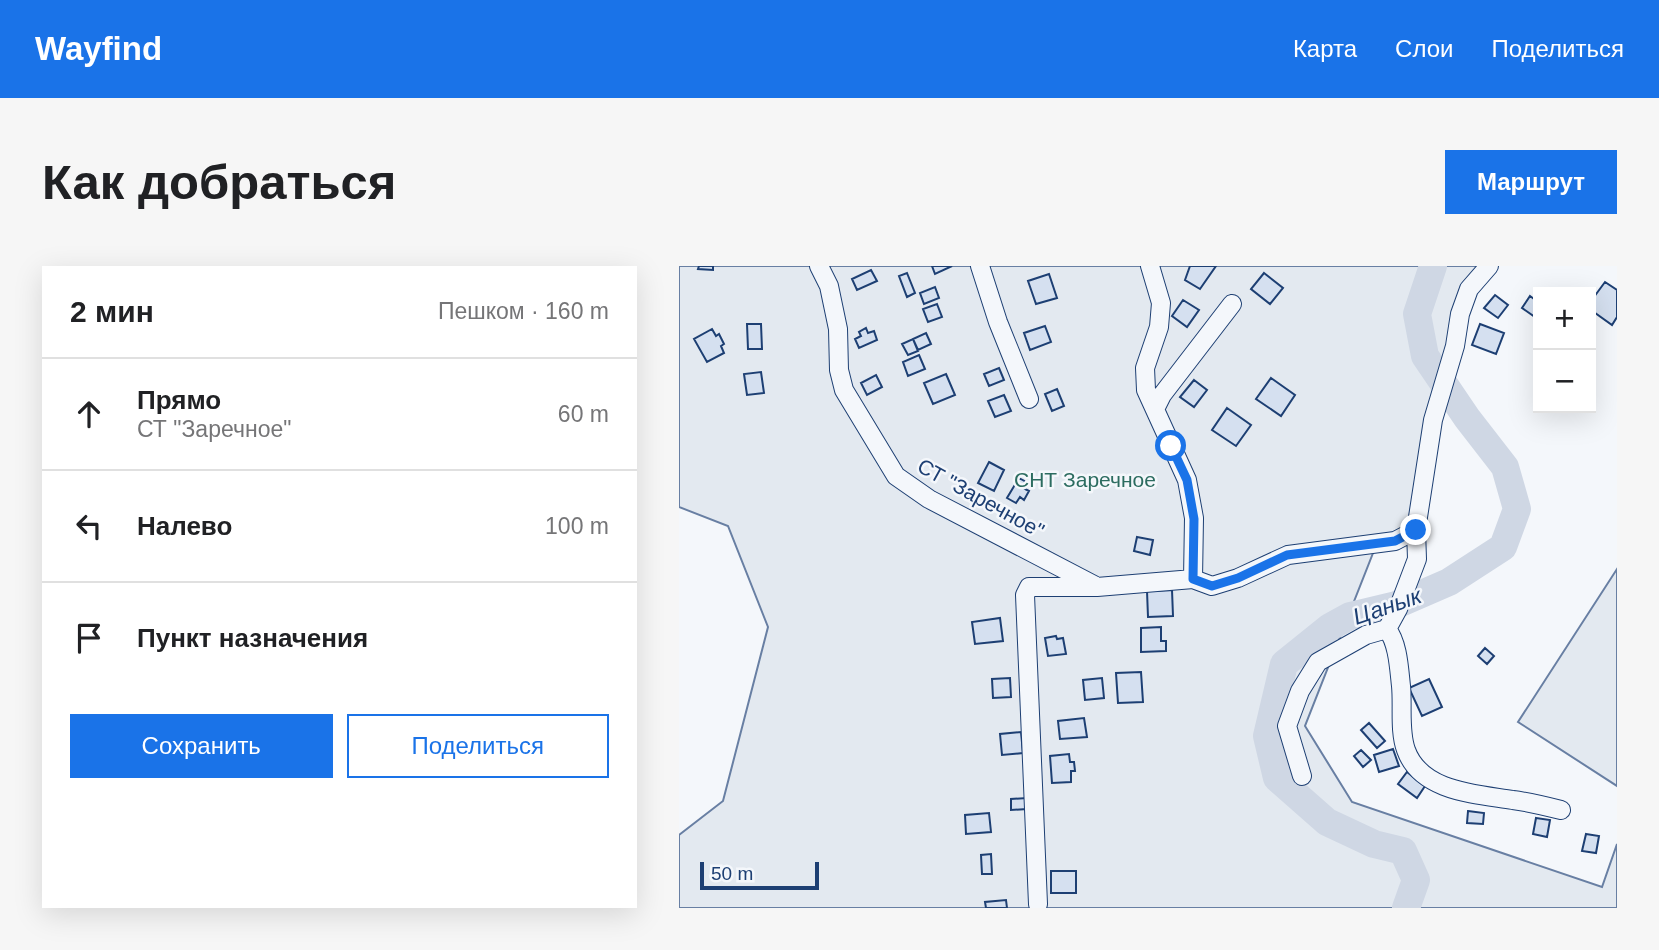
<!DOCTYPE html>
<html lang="ru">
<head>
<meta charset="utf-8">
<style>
  body { margin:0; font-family:Helvetica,sans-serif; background:#f6f6f6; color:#202124 }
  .controls { position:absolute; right:21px; top:21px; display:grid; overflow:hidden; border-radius:0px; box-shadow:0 7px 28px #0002 }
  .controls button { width:63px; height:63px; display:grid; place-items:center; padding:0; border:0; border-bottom:2px solid #e0e0e0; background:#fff; color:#202124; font:35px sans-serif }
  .scale { position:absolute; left:21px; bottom:18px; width:119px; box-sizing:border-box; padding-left:7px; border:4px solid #1d3f73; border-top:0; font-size:19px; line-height:24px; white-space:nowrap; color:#1d3f73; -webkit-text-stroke:5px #f4f7fb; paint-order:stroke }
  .stop { position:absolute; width:21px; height:21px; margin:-16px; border:5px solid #1a73e8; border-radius:50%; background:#fff }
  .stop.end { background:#1a73e8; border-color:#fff; box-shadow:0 2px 7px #0008 }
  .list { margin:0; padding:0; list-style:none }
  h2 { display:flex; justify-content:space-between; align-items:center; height:91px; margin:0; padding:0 28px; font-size:30px }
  h2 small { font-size:23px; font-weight:400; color:#757577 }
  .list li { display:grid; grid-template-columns:46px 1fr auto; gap:21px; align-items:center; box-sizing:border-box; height:112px; padding:0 28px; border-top:2px solid #e0e0e0 }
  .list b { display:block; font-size:26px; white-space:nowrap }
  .list p { margin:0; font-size:23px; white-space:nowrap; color:#757577 }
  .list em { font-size:23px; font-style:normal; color:#757577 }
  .actions { display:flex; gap:14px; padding:21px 28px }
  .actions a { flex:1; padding:16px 0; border:2px solid #1a73e8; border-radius:0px; text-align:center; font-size:24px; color:#1a73e8 }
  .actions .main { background:#1a73e8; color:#fff }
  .icon { flex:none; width:38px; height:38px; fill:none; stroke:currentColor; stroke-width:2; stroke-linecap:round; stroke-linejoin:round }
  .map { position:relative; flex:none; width:938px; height:642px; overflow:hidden; border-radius:0px }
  header { display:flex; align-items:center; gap:42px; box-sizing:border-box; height:98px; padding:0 35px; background:#1a73e8; color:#fff }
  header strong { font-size:33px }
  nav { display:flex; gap:38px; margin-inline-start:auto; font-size:24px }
  .intro { display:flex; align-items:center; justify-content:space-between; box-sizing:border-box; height:168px; padding:0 42px }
  h1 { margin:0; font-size:49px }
  .button { padding:18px 32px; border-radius:0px; background:#1a73e8; color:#fff; font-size:24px; font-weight:700 }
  main { display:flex; gap:42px; padding:0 42px }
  aside { flex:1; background:#fff; border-radius:0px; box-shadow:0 7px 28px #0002 }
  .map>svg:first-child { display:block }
</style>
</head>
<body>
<header>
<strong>Wayfind</strong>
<nav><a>Карта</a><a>Слои</a><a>Поделиться</a></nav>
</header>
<div class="intro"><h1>Как добраться</h1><a class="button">Маршрут</a></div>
<main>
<aside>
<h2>2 мин<small>Пешком · 160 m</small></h2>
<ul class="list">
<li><svg class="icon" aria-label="ahead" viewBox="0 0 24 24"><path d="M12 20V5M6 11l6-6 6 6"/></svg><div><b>Прямо</b><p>СТ &quot;Заречное&quot;</p></div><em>60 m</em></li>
<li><svg class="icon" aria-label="left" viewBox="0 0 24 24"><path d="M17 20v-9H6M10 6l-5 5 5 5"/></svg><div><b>Налево</b></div><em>100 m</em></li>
<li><svg class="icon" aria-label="arrive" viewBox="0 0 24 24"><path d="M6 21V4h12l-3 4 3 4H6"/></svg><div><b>Пункт назначения</b></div></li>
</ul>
<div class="actions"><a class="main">Сохранить</a><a>Поделиться</a></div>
</aside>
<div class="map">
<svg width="938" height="642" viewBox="0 0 938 642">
  <rect width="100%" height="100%" fill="#f4f7fb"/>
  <path fill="#e3e9f0" stroke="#687fa3" stroke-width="2" d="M0,0H810L790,23L737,264L698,277L626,460L673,536L923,621L938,578V642H0V569L44,535L89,361L49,260L0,241Z
    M938,303V520L839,456Z"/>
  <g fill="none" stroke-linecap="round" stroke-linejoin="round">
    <path stroke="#cfd7e4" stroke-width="28" d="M727,642L737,614L724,585L695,578L648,556L598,512L588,470L605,398L651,361L671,350L717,339L770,316L824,281L838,243L826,201L788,152L746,90L738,48L754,0"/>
  </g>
  <path fill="#d5e0f0" stroke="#1d3f73" stroke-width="2" d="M20,0H34V4L19,3Z
    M253,0H273L256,8Z
    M511,0H537L521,23L506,14Z
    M192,4L198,15L178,24L173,13Z
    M228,7L236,27L228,31L220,10Z
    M585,7L604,22L591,38L572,23Z
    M370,8L378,32L357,38L349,15Z
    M926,16L938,24V51L933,59L912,44V35Z
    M256,21L260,32L245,38L241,27Z
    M816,29L829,39L819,52L805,42Z
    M851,30L859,36V46L856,51L843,42Z
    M504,34L520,44L508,61L493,50Z
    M258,38L263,51L249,56L244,43Z
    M68,58H82L83,83H69Z
    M801,58L825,67L817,88L793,79Z
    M366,60L372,76L351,84L345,67Z
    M187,62L189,67L195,65L198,74L180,82L176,73L182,70L180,66Z
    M33,63L37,70L40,68L45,78L42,80L45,87L28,96L15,73Z
    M247,67L252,78L239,84L234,73Z
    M234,73L239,85L229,89L223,78Z
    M240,89L246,103L229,110L224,96Z
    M320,102L325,114L310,120L305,108Z
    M82,106L85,127L68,129L65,108Z
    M267,108L276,129L254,138L245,117Z
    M197,109L203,121L188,129L182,117Z
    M592,112L616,129L602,150L577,133Z
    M515,114L528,124L515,141L501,131Z
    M378,123L385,140L373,145L366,128Z
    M325,129L332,145L316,151L309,135Z
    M548,142L572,159L557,180L533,164Z
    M310,196L325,204L315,225L299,217Z
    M340,212L349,217L346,223L350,225L345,234L341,231L337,237L328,232Z
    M458,271L474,274L471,289L455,285Z
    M493,324L494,350L469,351L468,325Z
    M321,352L324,375L296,378L293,356Z
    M482,361V375H487V385L462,386V362Z
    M377,370L378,373L384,372L387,388L369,390L366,372Z
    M806,382L815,390L808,398L799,390Z
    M462,406L464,436L439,437L437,407Z
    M331,412L332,431L314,432L313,413Z
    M423,412L425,432L406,434L404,414Z
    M750,413L763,441L743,450L730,422Z
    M405,452L408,471L381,473L379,455Z
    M690,457L706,475L698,482L682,464Z
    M342,466L344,487L323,489L321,468Z
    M714,483L720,500L700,506L695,489Z
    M682,484L692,494L684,501L675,490Z
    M390,488L391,496H395L396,505H392V516L373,517L371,490Z
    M728,506L746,520L738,532L719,518Z
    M348,532V543L332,544V533Z
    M789,545L805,547L804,558L788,557Z
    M310,547L312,566L287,568L286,549Z
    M857,552L871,554L868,571L854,568Z
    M907,568L920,570L917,587L903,585Z
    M312,588L313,608H303L302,589Z
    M372,605H397V627H372Z
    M327,634L328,642H307L306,636Z"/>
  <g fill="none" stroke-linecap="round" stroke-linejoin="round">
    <g stroke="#1d3f73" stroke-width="20">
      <path id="minor" d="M140,0L150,20L159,63L160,104L165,124L217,210L250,233L415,319
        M301,0L319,56L350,133
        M471,0L482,37L480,61L466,102L467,124L508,214L515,252L514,313
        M476,143L483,129L553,38
        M708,363L719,343L738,293L737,264
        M623,510L608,460L621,425L639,396L687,369L708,363C719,377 720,402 722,420C724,440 720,465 727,484C742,526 797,528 834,534C850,536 866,540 882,544
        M359,638L346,329L350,321H418L514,313L533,320L559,312L609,289L716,275L737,264L754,154L776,80L781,48L790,23L810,0"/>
    </g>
    <use href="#minor" stroke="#f4f7fb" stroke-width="18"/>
  </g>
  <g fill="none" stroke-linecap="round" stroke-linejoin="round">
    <path stroke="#1a73e8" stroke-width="9" d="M492,180L508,214L515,253L514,313L533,320L559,312L608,289L716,275L737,264"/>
  </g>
  <g text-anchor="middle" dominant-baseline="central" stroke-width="5" stroke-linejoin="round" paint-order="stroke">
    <g font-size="21" fill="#2c6c60" stroke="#f4f7fb">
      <text x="406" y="213">СНТ Заречное</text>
    </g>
    <g font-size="21" fill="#1d3f73" stroke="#f4f7fb">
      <text transform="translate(302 232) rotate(29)">СТ "Заречное"</text>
    </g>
    <g font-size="23" font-style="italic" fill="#1d3f73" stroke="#f4f7fb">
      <text transform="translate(708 340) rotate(-19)">Цанык</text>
    </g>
  </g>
</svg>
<div class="controls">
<button>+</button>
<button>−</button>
</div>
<div class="scale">50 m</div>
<div class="stop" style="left:492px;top:180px"></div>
<div class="stop end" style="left:737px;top:264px"></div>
</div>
</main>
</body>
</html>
